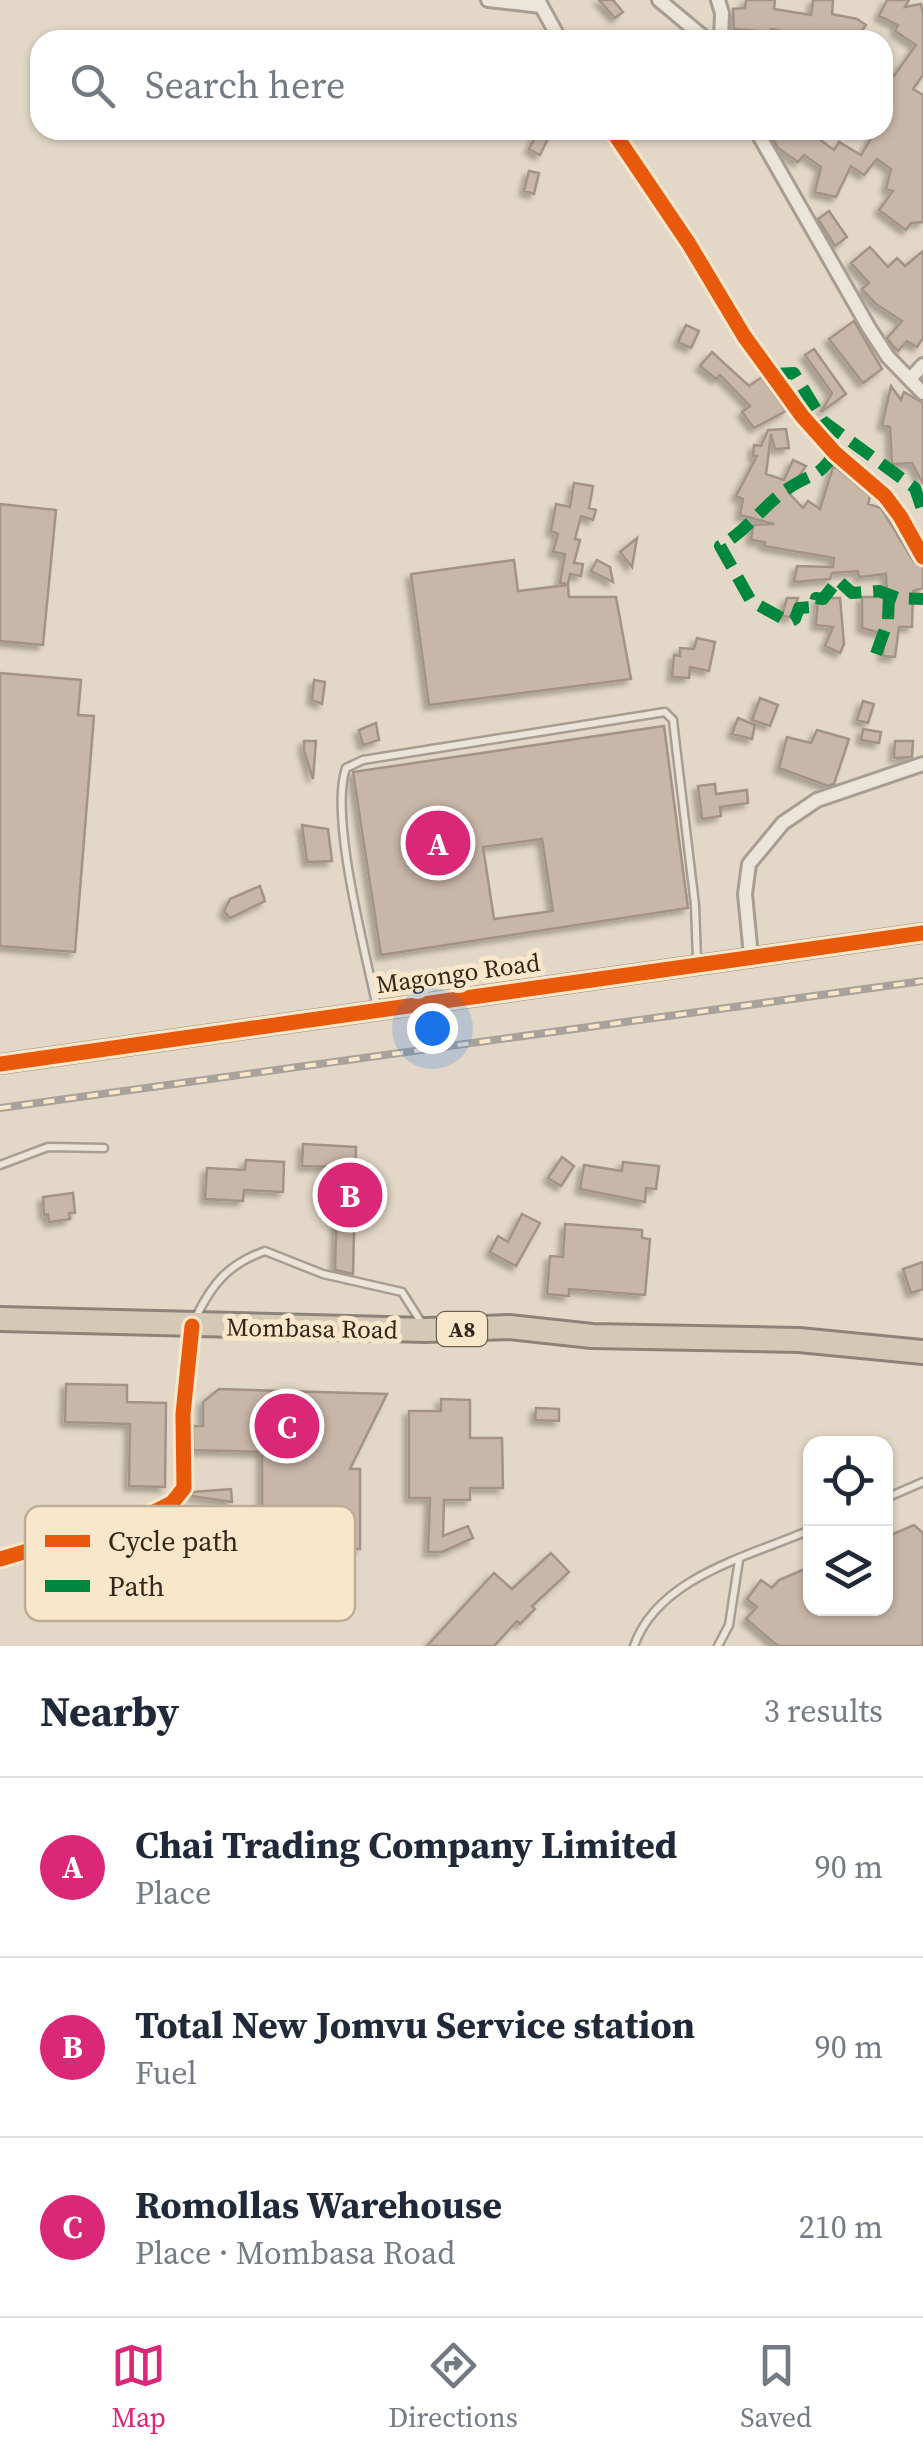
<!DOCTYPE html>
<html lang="en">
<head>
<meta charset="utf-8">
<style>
  body { margin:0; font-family:"Source Serif 4",serif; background:#f6f6f7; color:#1f2937 }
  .controls { position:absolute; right:30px; bottom:30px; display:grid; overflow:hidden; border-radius:20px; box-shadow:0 2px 8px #0004 }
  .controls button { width:90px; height:90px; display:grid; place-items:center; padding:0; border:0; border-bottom:2px solid #e0e1e3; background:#fff; color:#1f2937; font:50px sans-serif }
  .you { position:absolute; left:432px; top:1028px; width:35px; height:35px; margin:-25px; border:8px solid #fff; border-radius:50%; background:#1a73e8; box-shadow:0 0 0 15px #1a73e833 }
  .badge { display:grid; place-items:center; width:65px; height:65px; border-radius:50%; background:#db2777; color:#fff; font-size:32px; font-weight:700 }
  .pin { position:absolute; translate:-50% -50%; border:5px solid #fff; box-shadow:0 2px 10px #0006 }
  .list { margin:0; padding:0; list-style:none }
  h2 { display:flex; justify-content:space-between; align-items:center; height:130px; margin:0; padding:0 40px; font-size:42px }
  h2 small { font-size:32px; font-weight:400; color:#747a83 }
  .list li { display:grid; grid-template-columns:65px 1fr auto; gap:30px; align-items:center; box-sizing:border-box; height:180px; padding:0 40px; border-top:2px solid #e0e1e3 }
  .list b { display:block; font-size:38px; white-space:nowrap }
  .list p { margin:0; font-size:32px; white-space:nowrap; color:#747a83 }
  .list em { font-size:32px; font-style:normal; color:#747a83 }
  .icon { flex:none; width:55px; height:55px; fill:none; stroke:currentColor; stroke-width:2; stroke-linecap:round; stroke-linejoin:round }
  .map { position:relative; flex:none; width:923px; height:1646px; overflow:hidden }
  .search { position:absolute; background:#fff; box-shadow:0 2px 8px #0004; left:30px; right:30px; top:30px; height:110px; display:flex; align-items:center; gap:25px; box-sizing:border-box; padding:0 35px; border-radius:30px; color:#747a83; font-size:38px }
  .sheet { height:670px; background:#fff }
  nav { display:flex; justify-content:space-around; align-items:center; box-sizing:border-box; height:140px; border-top:2px solid #e0e1e3; background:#fff; font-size:28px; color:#747a83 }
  nav a { display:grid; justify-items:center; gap:5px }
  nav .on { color:#db2777 }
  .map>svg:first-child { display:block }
</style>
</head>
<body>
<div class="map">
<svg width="923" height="1646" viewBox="0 0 923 1646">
  <defs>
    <filter id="shadow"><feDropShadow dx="-4.5" dy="4.5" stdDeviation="2.5" flood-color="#0004"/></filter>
  </defs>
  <rect width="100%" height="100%" fill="#e3d8c7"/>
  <path fill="#c8b6a8" stroke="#a39387" stroke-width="2.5" fill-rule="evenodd" filter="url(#shadow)" d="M599,0H613L623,12L615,18Z
    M746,0H775L774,9L811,15L813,0H833L832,14L857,19L866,25L855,40H830L771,29V32L734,29L733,9L745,8Z
    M887,0H909L905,7L921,4L923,13V75L913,89L923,95V222L911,223L906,230L879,210L893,191L886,189L891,169L877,159L864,175L851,166L836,197L815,192L821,167L804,155L798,162L778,148L768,130H807L834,150L839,142L861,155L876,130H883V70L893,77L916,45L895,31L898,25L879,16Z
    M539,130H552L540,155L529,149Z
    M529,171L539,173L534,194L524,191Z
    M829,211L847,237L835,246L818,219Z
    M870,247L888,267L897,258L905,266L923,251V338L917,347L907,341L898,351L893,346L887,338L902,321L876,304L862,289L869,283L851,263Z
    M854,321L882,369L863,383L829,339Z
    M686,325L699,331L691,348L678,342Z
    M814,349L846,394L821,412L832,393L805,355Z
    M712,352L749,386L762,377L786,411L754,428L742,412L750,406L720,375L716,379L700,366Z
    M891,386L901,400L904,392L923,403V484L912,463L892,464L890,427L882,425Z
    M786,429L789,448L775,449L771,434L766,474L784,480L793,460L806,466L788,492L803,508L808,501L820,509L833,467L837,468L870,496L868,504L881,508L914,562L923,567V588L913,591L912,627H899L895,657L883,656L885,634L862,628V597H887L886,574L859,577L858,571L832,573L830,579L794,582L797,566L833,567L834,558L764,546L765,542L751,540L753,525L774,524L740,515L743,499L736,496L757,456H753L754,445L761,446L768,430Z
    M574,483L593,486L589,508L596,510L593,520L581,516L575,539L580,540L574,563L583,564L581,576L570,574L568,584L560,583L565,554L553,552L558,534L551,531L556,504L570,507Z
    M0,504L56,510L43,645L0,641Z
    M637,538L632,567L620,552Z
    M514,560L518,591L568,585L569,597H616L631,679L429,705L411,574Z
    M597,560L610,567L613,582L591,571Z
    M787,598H798L791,618L782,615Z
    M818,598H840L844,644L840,653L825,646L833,627L816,625Z
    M697,638L715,642L709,671L690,667L689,678L672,677L674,655L680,656V648L694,649Z
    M0,673L81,680L78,715L94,716L75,952L0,946Z
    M314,680L325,682L322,704L312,700Z
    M760,698L778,705L770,726L752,720Z
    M863,701L874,704L868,723L857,720Z
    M738,718L755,725L752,739L732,734Z
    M376,723L379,740L363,745L359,730Z
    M664,726L688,908L381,955L353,772ZM542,839L553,911L494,919L483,847Z
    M863,729L881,732L879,743L861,740Z
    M817,730L849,739L834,784L828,786L779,768L787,737L811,743Z
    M304,741H316L313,779L304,751Z
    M895,741H913L912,757L894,758Z
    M715,784L716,794L747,790L748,803L720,807L721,816L702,819L698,786Z
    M302,825L328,829L332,861L307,862Z
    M260,886L265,901L230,918L224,911L230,899Z
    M303,1144L356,1147L353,1274L335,1270L338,1167L302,1166Z
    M562,1157L574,1166L561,1186L548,1178Z
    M246,1160L284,1162L283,1192L244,1190L243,1201L205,1199L207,1168L245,1170Z
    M623,1162L659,1166L656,1189L646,1188L645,1202L580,1189L584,1165L622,1171Z
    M73,1193L75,1213H69L70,1219L49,1222L48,1214L44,1215L43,1197Z
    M522,1214L540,1223L516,1266L490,1252L498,1236L508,1242Z
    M565,1224L642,1230V1238L650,1239L645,1295L569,1289V1296L547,1294L550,1256L563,1257Z
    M923,1262V1289L911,1293L903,1269Z
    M66,1384L127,1385V1402L166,1403L165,1487L129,1486L130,1424L65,1422Z
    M219,1389L387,1394L350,1469H360V1549L262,1548V1452L193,1450V1426H203V1402Z
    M441,1399L470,1400V1438H502L503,1488H470V1500H444L443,1536L468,1526L473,1538L442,1552H428L430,1498H409V1411H441Z
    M536,1408L559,1409V1421L535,1420Z
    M231,1489L232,1502L191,1496L193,1492Z
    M914,1525L923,1533V1646H778L746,1619L757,1607L747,1599L761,1580L772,1588L779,1580L810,1567V1608H886V1537Z
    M551,1553L569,1572L532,1606L535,1609L520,1624L517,1621L494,1646H427L494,1573L512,1589Z"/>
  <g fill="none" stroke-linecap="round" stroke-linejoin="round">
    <g stroke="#a89d91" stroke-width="11">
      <path id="lane" d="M377,1008C366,954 329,816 346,768L363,760L665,712L673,720L675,738L695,905L697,960
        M0,1165L48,1147L104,1148
        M196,1317C213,1282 229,1264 265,1251L323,1274L402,1292L423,1325
        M886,1498L923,1482
        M634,1646C658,1577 750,1556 810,1530
        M718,1646L729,1625L739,1560"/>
    </g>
    <g stroke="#a89d91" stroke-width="18">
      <path id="street" d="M488,0L541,6
        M538,0L560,40
        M659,0L707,40
        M718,0L722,13L721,40
        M612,130L689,244L744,336L802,416L835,453L885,496L900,516L923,557
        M756,130L869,328L888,357L923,393
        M910,379L923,365
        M751,956L745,894L749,864L783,823L817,800L923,764
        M0,1559L146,1516L172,1503L184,1488L183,1414L192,1326"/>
    </g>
    <g stroke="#978d81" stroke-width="22">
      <path id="secondary" d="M0,1064L923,933"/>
    </g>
    <g stroke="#8d8378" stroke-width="28">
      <path id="highway" d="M0,1319L426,1330L509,1327L592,1336L799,1340L923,1352"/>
    </g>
    <use href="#lane" stroke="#ebe4d9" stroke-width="6"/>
    <use href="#street" stroke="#ebe4d9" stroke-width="12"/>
    <use href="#secondary" stroke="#ebe4d9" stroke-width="18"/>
    <use href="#highway" stroke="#d6c8b7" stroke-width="22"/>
    <g stroke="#a9a29a" stroke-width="8">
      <path id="rail" d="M0,1108L923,981"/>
    </g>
    <use href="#rail" stroke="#f8e7ca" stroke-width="4" stroke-dasharray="11" stroke-linecap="butt"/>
    <path stroke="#00873e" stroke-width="12" stroke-dasharray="25 12" stroke-linecap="butt" d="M774,374L794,373L823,421L915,488L923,512
      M835,453C817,479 814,472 792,486C766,502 748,530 720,546L751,601L789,622L795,619L799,608L814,607L816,598L823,599L838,580L852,593L879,591L898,598L923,599
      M876,654L888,621L889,595"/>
    <g stroke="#f8e7ca" stroke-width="21">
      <path id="cycleway" d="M612,130L689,244L744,336L802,416L835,453L885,496L900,516L923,557
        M0,1064L923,933
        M0,1559L146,1516L172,1503L184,1488L183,1414L192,1326"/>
    </g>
    <use href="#cycleway" stroke="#e8590c" stroke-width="15"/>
  </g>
  <g text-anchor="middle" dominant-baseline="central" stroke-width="10" stroke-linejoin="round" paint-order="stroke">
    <rect fill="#f8e7ca" stroke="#705f4e" stroke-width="2.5" x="437" y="1312" width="50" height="34" rx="8"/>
    <g font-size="22" font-weight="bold" fill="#362519">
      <text x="462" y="1329">A8</text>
    </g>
    <g font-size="25" fill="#362519" stroke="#f8e7ca">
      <text transform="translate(458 973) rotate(-8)">Magongo Road</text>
      <text transform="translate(312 1328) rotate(1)">Mombasa Road</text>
    </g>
  </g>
  <rect x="25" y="1506" width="330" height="115" rx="15" fill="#f8e7ca" stroke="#bead95" stroke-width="2.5"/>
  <rect x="45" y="1535" width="45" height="12" fill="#e8590c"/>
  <rect x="45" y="1580" width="45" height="12" fill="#00873e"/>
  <g font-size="28" fill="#362519">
    <text x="108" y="1551">Cycle path</text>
    <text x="108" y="1596">Path</text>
  </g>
</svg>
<div class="controls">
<button><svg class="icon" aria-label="locate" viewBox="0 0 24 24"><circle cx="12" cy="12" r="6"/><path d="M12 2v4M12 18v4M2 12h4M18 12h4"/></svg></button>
<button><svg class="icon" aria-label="layers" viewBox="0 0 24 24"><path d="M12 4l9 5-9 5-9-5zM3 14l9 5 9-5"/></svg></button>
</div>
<div class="you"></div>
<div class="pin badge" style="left:438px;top:843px">A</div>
<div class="pin badge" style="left:350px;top:1195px">B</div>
<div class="pin badge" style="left:287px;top:1426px">C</div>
<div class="search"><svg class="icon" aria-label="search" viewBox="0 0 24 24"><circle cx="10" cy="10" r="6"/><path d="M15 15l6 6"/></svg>Search here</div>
</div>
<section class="sheet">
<h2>Nearby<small>3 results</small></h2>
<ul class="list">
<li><span class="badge">A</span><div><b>Chai Trading Company Limited</b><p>Place</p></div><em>90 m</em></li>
<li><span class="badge">B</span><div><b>Total New Jomvu Service station</b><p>Fuel</p></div><em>90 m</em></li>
<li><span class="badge">C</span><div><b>Romollas Warehouse</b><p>Place · Mombasa Road</p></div><em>210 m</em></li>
</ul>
</section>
<nav>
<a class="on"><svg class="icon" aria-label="map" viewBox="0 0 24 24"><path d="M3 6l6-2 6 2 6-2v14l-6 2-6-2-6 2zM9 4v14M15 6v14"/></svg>Map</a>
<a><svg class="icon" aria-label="directions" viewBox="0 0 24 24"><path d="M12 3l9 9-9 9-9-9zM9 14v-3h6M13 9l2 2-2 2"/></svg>Directions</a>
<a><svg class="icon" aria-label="saved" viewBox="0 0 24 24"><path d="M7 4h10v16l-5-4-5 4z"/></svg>Saved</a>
</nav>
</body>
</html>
